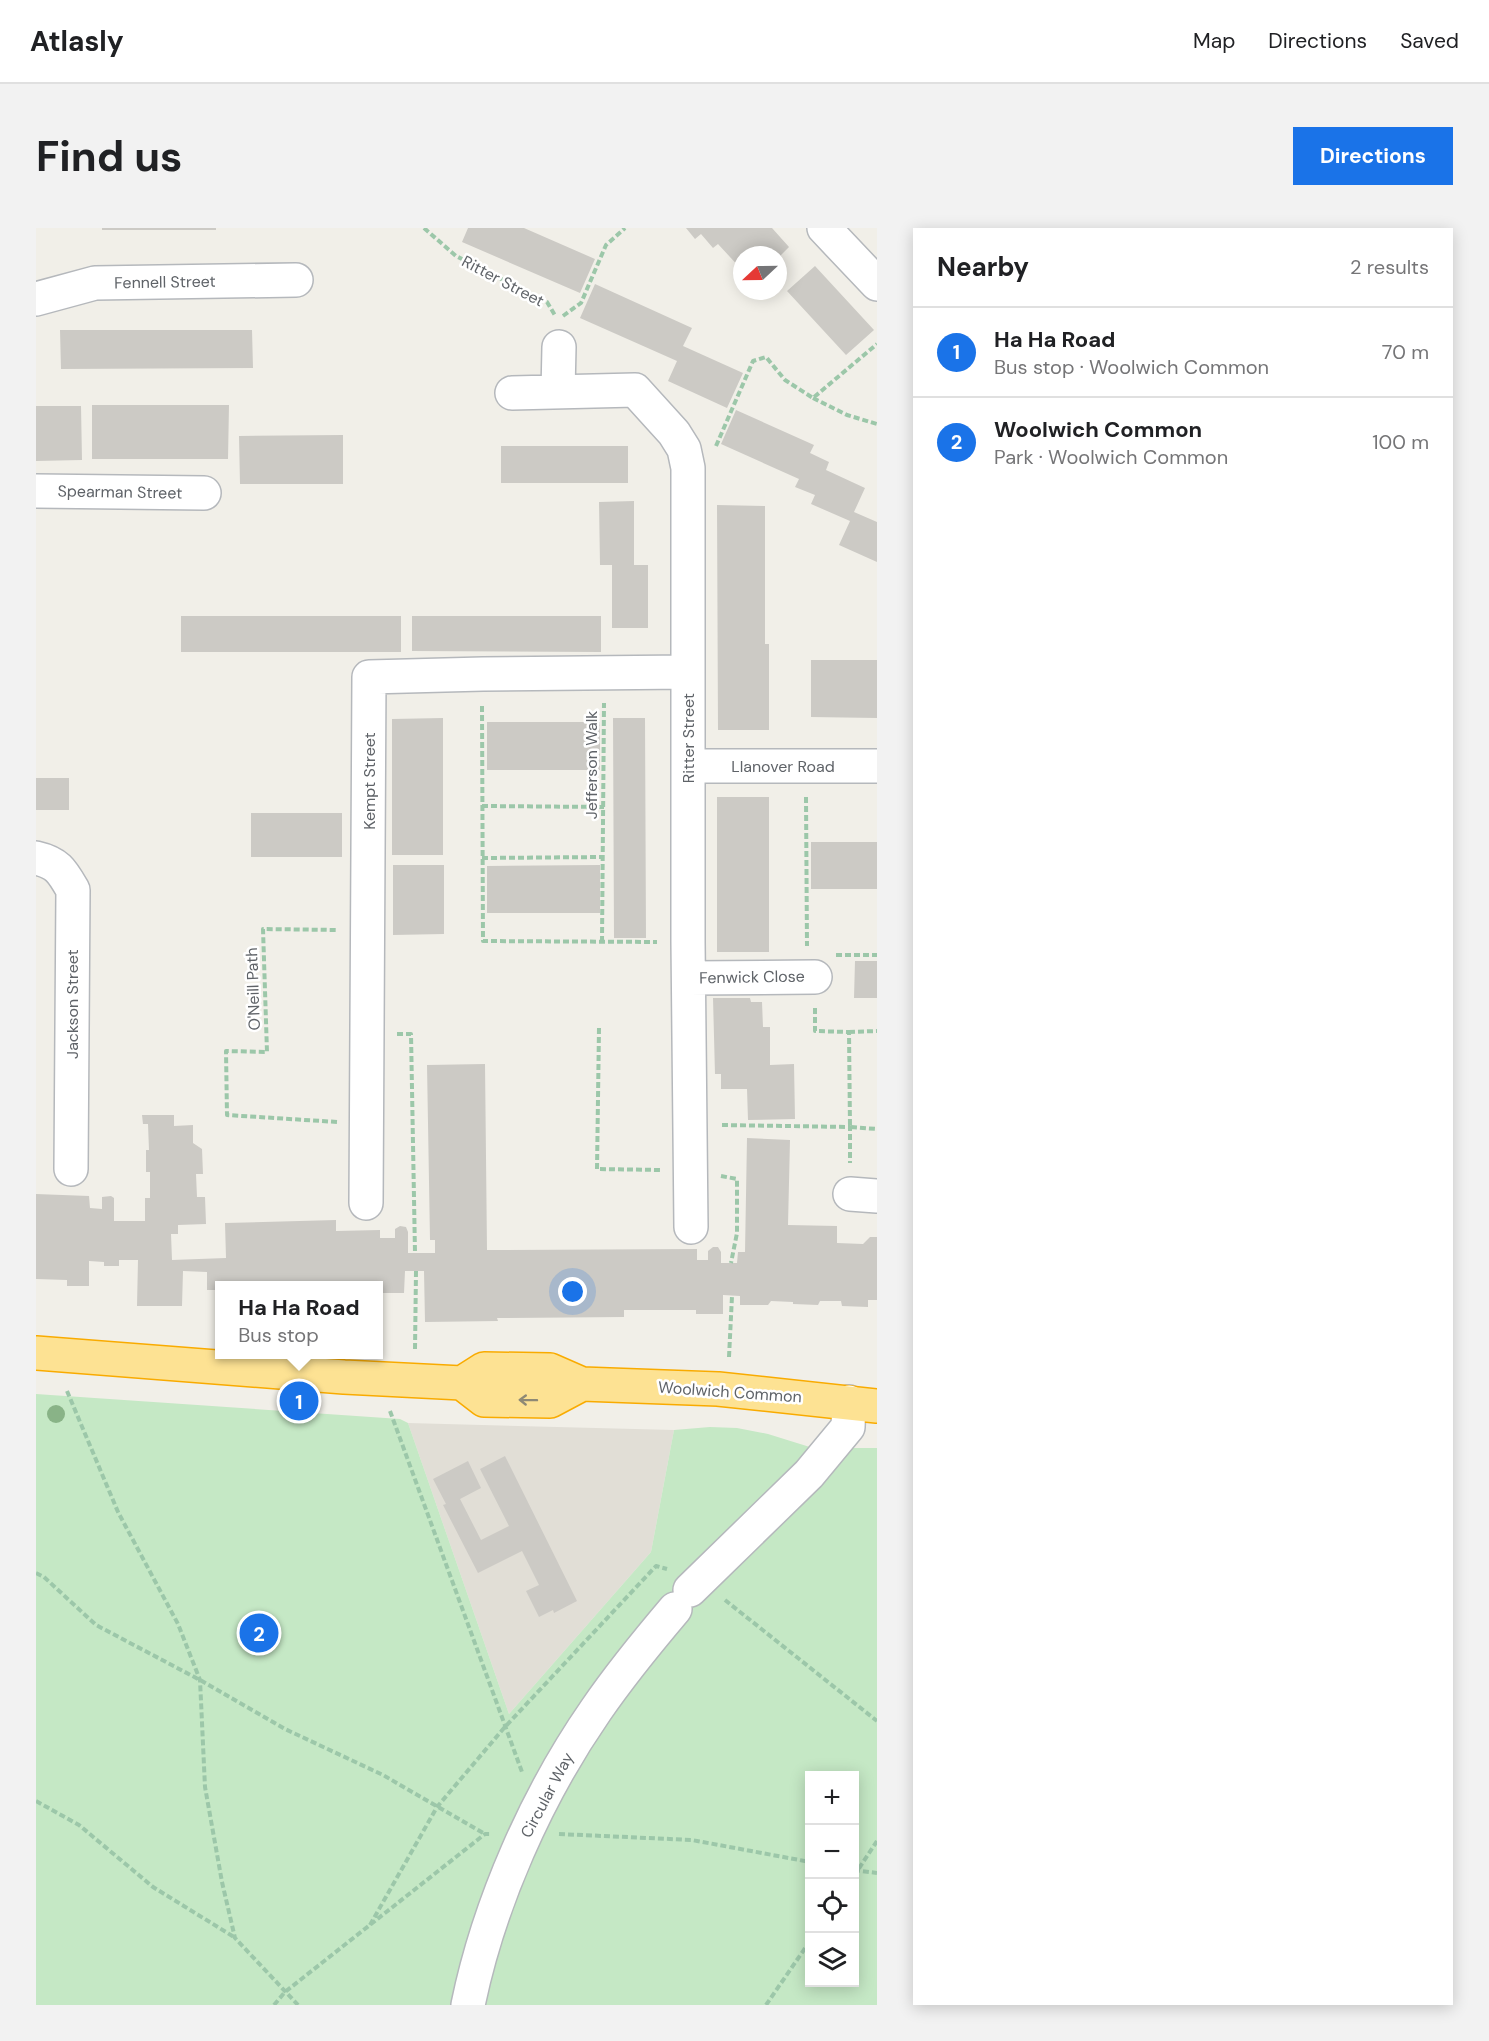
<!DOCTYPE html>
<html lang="en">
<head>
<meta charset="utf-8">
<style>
  body { margin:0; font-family:"DM Sans",sans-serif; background:#f2f2f2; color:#202124 }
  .controls { position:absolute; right:18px; bottom:18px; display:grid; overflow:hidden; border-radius:0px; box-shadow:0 3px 15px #0003 }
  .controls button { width:54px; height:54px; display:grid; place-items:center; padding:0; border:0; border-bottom:2px solid #e0e0e0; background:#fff; color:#202124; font:30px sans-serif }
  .compass { position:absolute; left:697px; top:18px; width:54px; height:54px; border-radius:50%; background:#fff; box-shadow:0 3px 15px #0003; rotate:248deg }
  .you { position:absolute; left:537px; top:1064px; width:21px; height:21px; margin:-15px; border:4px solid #fff; border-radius:50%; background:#1a73e8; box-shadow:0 0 0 9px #1a73e833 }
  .badge { display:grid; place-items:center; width:39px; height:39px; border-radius:50%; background:#1a73e8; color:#fff; font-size:20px; font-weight:700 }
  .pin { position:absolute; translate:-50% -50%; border:3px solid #fff; box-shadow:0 2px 6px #0006 }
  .popup { position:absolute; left:179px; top:1053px; width:168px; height:78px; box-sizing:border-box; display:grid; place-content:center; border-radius:0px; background:#fff; filter:drop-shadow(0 2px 4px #0005); font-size:20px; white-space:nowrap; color:#757577 }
  .popup b { font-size:22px; color:#202124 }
  .popup::after { content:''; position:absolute; left:50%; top:100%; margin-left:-12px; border:12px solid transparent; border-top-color:#fff }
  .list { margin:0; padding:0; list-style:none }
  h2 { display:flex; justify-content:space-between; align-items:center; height:78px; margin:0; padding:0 24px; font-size:26px }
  h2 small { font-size:20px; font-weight:400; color:#757577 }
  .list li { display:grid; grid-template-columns:39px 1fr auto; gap:18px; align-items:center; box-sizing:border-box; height:90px; padding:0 24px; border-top:2px solid #e0e0e0 }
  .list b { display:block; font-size:22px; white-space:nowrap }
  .list p { margin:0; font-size:20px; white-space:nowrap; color:#757577 }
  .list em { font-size:20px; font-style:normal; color:#757577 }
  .icon { flex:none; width:33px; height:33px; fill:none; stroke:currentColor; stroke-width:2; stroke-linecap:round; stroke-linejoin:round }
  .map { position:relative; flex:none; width:841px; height:1777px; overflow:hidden; border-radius:0px }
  header { display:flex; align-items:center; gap:36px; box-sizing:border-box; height:84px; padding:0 30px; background:#fff; border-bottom:2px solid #e0e0e0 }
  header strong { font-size:28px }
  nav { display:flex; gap:33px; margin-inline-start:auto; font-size:21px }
  .intro { display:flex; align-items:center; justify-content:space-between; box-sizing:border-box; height:144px; padding:0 36px }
  h1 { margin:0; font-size:42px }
  .button { padding:15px 27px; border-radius:0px; background:#1a73e8; color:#fff; font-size:21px; font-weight:700 }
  main { display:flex; gap:36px; padding:0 36px }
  aside { flex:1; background:#fff; border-radius:0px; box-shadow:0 3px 15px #0003 }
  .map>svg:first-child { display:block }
</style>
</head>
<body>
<header>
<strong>Atlasly</strong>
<nav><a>Map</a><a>Directions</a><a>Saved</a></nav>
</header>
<div class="intro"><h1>Find us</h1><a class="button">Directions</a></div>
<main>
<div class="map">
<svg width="841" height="1777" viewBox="0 0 841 1777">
  <rect width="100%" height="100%" fill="#f1efe8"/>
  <path fill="#e1ded6" d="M372,1195L638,1202L615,1324L473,1486Z"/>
  <path fill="#c5e8c5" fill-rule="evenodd" d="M0,1166L364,1191L372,1195L473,1486L615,1324L638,1202L674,1199L701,1200L732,1206L777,1220H841V1777H0ZM774,1548H818V1754H774Z"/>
  <path fill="#cccac5" d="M66,0H180V2H66Z
    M432,0H488L559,31L544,65L426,14Z
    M650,0H736L753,19L742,30V27H706V42L682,16L677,20L665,6L659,11Z
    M779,38L838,102L810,127L751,63Z
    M559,56L656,100L647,118L707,145L691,180L632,153L641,133L544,90Z
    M24,102H216L217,140L25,141Z
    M56,177H193L192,231H56Z
    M0,178H45L46,232L0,233Z
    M700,182L778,217L774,225L793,234L790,242L829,260L818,284L841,294V334L803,317L814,293L775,276L779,267L759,259L763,251L685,216Z
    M307,207V256H204L203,208Z
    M465,218H592V255H465Z
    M598,273V337H612V400H576V337H564L563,274Z
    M681,277L729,278V416H733V502H682Z
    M145,388H365V424H145Z
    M376,388H565V424L376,423Z
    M775,432H841V490L775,489Z
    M407,490V627H356V491Z
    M577,490H609L610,710H578Z
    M451,494H564V542H451Z
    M0,550H33V582H0Z
    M681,569H733V724H681Z
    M215,585H306V629H215Z
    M775,614H841V661H775Z
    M357,637H408V706L357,707Z
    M564,637V685H451V638Z
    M819,733H841V770H818Z
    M677,770H714L715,774H726L727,799H734V837L758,836L759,891L712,892L711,861H685V846H679Z
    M449,836L451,1022L661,1021V1032H672V1023L677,1019H682L685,1024V1035H701L702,1024H709L711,910L754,912L752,997L801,998V1015L827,1016L834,1009H841V1072H832V1079L806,1078L805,1073H784L782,1077L757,1076V1074L735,1073L732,1077H704V1068L687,1067V1086H660V1082H588V1089L461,1090L462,1093L389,1094L388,1043H369L368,1065H342V1058H183V1062H171V1044L147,1043L146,1078H101L102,1032H83V1038H68V1034L53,1033V1058H31V1052L0,1051V966L53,968L54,980L66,981V969L75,968L78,970V993H109V970H114V944H110V922H113L112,896H107L106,887H138V898L157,897V915L166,921L167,946H160L161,969H169L170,996L142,997V1006H135L136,1032L190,1030L189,995L300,992V1003L344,1002V1010H359V1001L364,998L370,999L372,1004V1025H399V1012H394L391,837Z
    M469,1228L541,1373L518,1385L517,1382L503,1389L490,1363L503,1357L486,1323L442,1345L407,1277L410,1276L397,1251L432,1233L445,1260L424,1271L445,1312L473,1298L444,1241Z"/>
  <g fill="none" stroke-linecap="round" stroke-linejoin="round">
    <g stroke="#b5b8bc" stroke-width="36">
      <path id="minor" d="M788,0L841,56
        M0,71L59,55L260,52
        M522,163L523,119
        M476,165L599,162L638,205L648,221L652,240V714L655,999
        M0,263L168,265
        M653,538H841
        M0,630C22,635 26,643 37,662L35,941
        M653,750L779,749
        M814,966L841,968
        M330,975L333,449L447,446L652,444
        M654,1362L773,1246L812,1199L813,1174
        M432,1777C453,1675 501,1567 560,1482C584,1447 611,1414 639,1381"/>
    </g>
    <g stroke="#f9ab00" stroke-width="36">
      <path id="highway" d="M0,1125L308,1149L426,1155L448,1172L514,1173L546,1156
        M426,1155L448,1141L514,1142L546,1156L682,1161L841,1178"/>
    </g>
    <path stroke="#9cc7a9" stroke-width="4" stroke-dasharray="6 3" stroke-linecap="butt" d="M388,0L420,28L511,74L520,89
      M527,88L545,75L570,17L589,0
      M777,170L811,187L841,196
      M680,218L717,133L730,129L749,152L777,170L841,116
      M446,478L447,713L621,714
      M770,569L771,718
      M446,578L568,579
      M446,630L567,629
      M566,714L568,475
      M800,727H841
      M779,780V803L813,804L814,899L841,901
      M563,800L561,941L624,942
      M813,804L841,803
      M361,806H375L379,1025
      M301,894L191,887L190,823L231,824L227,701L301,702
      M686,897L814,899V935
      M685,948L701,951V1005L695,1035
      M379,1121L380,1043
      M693,1129L696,1068
      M31,1163L82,1284L142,1396L164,1452L169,1559L186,1654L199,1710L262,1777
      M354,1183L486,1544
      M0,1345L8,1349L60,1397L164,1452L249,1501L347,1547L449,1606
      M689,1372L841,1493
      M0,1573L43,1597L117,1659L198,1709
      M523,1606L656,1612L774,1634
      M818,1642L841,1645
      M818,1648L841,1613
      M334,1697L401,1579L468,1500L620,1338L631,1341
      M238,1777L249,1764L449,1606H455
      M730,1777L774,1713"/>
    <use href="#minor" stroke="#fff" stroke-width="33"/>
    <use href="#highway" stroke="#fde293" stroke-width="33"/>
  </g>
  <circle fill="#89b387" cx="20" cy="1186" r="9"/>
  <defs><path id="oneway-shaft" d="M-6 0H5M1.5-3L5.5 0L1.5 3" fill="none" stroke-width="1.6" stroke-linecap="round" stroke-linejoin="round" transform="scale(1.5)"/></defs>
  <use stroke="#8e8975" href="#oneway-shaft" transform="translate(492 1172) rotate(-179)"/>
  <g text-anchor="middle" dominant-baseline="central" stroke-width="5" stroke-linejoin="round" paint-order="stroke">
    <g font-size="16" fill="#5f6368" stroke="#fff">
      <text transform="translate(467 53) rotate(28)">Ritter Street</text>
      <text transform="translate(129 54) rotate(-1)">Fennell Street</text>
      <text transform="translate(84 264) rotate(1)">Spearman Street</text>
      <text transform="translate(652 510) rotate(-90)">Ritter Street</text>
      <text transform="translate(555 537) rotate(-90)">Jefferson Walk</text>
      <text x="747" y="538">Llanover Road</text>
      <text transform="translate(333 553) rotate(-90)">Kempt Street</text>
      <text transform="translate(716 749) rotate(-1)">Fenwick Close</text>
      <text transform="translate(217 761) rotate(-92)">O'Neill Path</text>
      <text transform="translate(36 776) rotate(-90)">Jackson Street</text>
      <text transform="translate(694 1164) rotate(4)">Woolwich Common</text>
      <text transform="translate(511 1567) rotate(-62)">Circular Way</text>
    </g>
  </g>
</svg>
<div class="controls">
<button>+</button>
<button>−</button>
<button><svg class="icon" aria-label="locate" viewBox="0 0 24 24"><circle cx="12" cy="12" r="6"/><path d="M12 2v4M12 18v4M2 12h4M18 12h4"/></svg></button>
<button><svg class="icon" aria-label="layers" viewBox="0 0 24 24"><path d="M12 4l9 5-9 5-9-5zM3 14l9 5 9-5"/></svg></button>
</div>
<svg class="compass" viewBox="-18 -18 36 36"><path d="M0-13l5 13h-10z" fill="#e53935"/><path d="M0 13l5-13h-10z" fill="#757577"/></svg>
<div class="you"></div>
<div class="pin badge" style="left:263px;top:1173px">1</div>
<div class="popup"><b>Ha Ha Road</b>Bus stop</div>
<div class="pin badge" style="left:223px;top:1405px">2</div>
</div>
<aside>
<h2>Nearby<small>2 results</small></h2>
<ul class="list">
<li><span class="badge">1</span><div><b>Ha Ha Road</b><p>Bus stop · Woolwich Common</p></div><em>70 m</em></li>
<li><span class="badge">2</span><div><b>Woolwich Common</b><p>Park · Woolwich Common</p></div><em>100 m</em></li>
</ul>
</aside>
</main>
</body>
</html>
